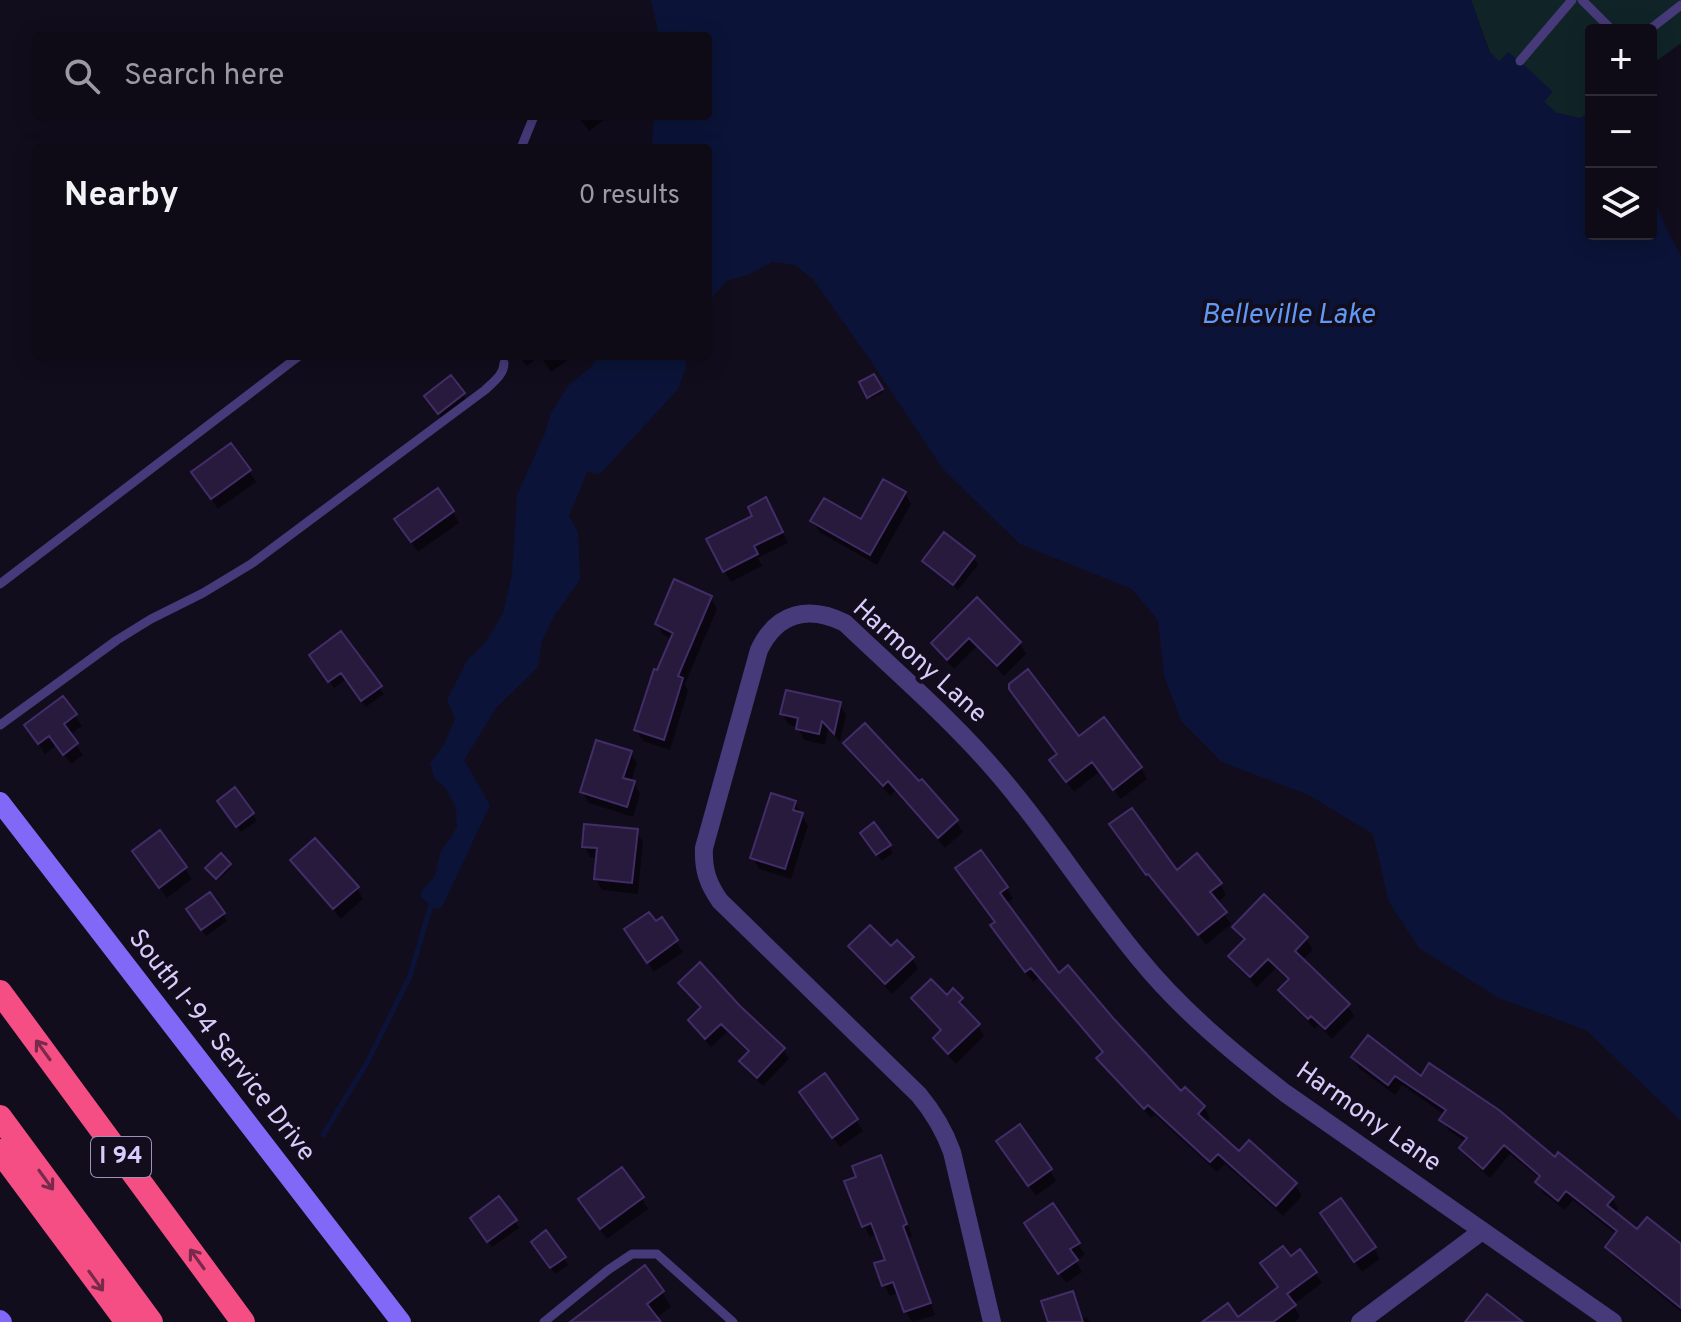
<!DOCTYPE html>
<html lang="en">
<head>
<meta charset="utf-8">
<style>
  body { margin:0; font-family:Overpass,sans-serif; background:#17131f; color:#f1f3f6 }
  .controls { position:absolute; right:24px; top:24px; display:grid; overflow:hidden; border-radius:8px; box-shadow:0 4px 20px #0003 }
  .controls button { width:72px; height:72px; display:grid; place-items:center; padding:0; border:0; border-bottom:2px solid #2e2b35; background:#0e0a16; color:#f1f3f6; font:40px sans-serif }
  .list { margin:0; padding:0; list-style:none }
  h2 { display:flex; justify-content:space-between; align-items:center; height:104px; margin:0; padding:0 32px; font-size:34px }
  h2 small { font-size:26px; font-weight:400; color:#9b9aa1 }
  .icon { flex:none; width:44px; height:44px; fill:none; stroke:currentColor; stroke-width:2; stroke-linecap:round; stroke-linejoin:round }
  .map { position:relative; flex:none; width:1681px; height:1322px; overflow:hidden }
  .search { position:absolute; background:#0e0a16; box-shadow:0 4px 20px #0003; left:32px; top:32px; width:680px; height:88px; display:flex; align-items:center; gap:20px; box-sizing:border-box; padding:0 28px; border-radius:8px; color:#9b9aa1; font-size:30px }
  .panel { position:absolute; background:#0e0a16; box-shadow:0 4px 20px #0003; left:32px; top:144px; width:680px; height:216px; border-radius:8px }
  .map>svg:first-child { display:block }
</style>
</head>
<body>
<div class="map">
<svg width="1681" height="1322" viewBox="0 0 1681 1322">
  <rect width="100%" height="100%" fill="#120d1d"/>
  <path fill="#102427" d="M1471,0H1681V43L1651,65V30H1591V110L1580,119L1557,113L1552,109L1490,53Z"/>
  <path fill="#0b1438" d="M651,0H1471L1488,50L1499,61L1508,52L1520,61L1553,92L1544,102L1557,113L1580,118L1591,111V234H1651V191L1666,228L1681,256V1121L1586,1030L1499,998L1419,948L1389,902L1373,834L1309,795L1222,762L1181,721L1164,675L1158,620L1132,589L1020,544L943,469L873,364L813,279L795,265L772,262L750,274L726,281L708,303V148H652L654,116H708V36H659Z
    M599,356H685L686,368L678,389L600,474L587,472L569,516L578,532L580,580L554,616L542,641L538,667L496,708L464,760L490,805L442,907L435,909L421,897L422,890L435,876L440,853L457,827L456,808L445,787L435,779L430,764L445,743L455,718L447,700L468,659L486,642L503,613L512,575L517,495L545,433L551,413L568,386L590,368Z"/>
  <path fill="#0007" d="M578,116H607L608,117L589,131Z
    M519,356H566L568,360L551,372L540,356L527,366Z
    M873,376L883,392L871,399L861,383Z
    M463,394L467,401L443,420L430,404Z
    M249,471L256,482L218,509L200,483Z
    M905,493L911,504L877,565L819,532L813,521L861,522Z
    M772,511L788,543L758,558L762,566L731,582L724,571Z
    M453,512L459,523L418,552L403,531Z
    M974,558L978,565L958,590L928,568L924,561Z
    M711,598L717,609L685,684L688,691L670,750L643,741L636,730L673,640L663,635L657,624Z
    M977,600L1020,643L1026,654L1004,676L976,647L954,669L940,655L933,644Z
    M341,634L384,694L366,707L346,679L334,688L315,662Z
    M1028,672L1079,739L1141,768L1147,779L1121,799L1099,772L1074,792L1058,771V755L1009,686Z
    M63,698L82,726L70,735L83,755L71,764L57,745L45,754L26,726Z
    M840,704L846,715L840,742L828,729L825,745L804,740L798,727L789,725L782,714Z
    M846,744L956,821L963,832L945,848L895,791L890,796L852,755Z
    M630,752L637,763L631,782L634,783L640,794L633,817L589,803L582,792Z
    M234,790L257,821L241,832L223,808Z
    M795,803L808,826L791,879L759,869L753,858Z
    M636,831L643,842L638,894L602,890L596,879L598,858L590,857L584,846Z
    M160,833L192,879L167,898L141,862Z
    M1118,836L1177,872L1220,884L1226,895L1217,903L1231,924L1206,945L1155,883L1154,885Z
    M866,840L889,846L893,853L882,861Z
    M292,861L357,888L363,899L341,919L299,871Z
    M230,865L231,868L218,880L209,871Z
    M964,880L1007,888L1013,899L1005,904L1059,976L1111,1020L1181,1094L1204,1107L1210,1118L1206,1123L1240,1154L1295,1185L1302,1196L1283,1216L1225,1164L1217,1172L1155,1115L1151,1118L1105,1069L1099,1058L1104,1054L1038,978L1033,982L999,937L996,923Z
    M223,914L227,921L206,936L193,917Z
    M661,920L683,952L654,972L633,940Z
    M1235,928L1306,939L1313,950L1302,960L1348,1005L1354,1016L1332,1039L1318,1025L1315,1029L1287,1001L1281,990L1289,982L1276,968L1257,987L1237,967L1231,956L1245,942Z
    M850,946L891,949L912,958L918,969L892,994L857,957Z
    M681,983L739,1007L783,1049L789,1059L763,1086L747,1071L742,1061L749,1053L727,1032L711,1047L695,1030L690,1020L702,1009L686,993Z
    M947,998L961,1000L967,1011L966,1012L978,1025L984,1036L956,1064L942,1049L935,1038L942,1032L920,1010L913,999Z
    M1353,1057L1421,1078L1555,1160L1612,1198L1618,1209L1615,1213L1638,1231L1681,1246V1312L1614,1257L1608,1247L1617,1235L1573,1200L1565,1210L1543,1193L1537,1182L1540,1179L1510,1154L1490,1178L1467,1158L1461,1148L1466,1142L1448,1130L1442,1120L1445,1115L1402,1085L1395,1095L1359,1068Z
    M808,1104L856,1120L863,1131L840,1147Z
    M1005,1152L1050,1170L1056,1181L1036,1196Z
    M880,1158L886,1169L912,1236L908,1237L935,1315L914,1322H912L906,1312L899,1293L890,1296L884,1285L888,1261L877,1234L870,1237L864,1226L859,1178Z
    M642,1198L648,1209L607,1239L587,1211Z
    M515,1221L519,1228L492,1247L476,1225Z
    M1328,1225L1374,1248L1380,1259L1362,1272Z
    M1033,1234L1078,1244L1085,1254L1076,1261L1082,1272L1066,1283Z
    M537,1249L564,1258L568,1265L555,1274Z
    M1291,1259L1315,1273L1322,1283L1293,1305L1300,1317L1295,1322H1206L1238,1320L1279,1289Z
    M662,1292L671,1307L656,1318L658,1322H573Z
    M1072,1294L1078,1304L1083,1318L1087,1317L1090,1322H1050Z"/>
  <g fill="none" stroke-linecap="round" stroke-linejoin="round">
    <path stroke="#0b1438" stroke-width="5" d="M323,1135L368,1061L410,976L433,898"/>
  </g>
  <path fill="#271a3d" stroke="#422d68" stroke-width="2" d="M874,374L883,389L867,398L859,382Z
    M451,375L465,393L438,414L424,396Z
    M231,443L251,470L211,499L191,472Z
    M883,479L906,492L870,555L810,521L824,498L861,519Z
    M438,488L454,511L411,542L394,519Z
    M766,497L783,532L754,546L758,554L723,572L706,539L752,516L748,507Z
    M944,532L975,556L953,585L922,561Z
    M674,579L712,596L678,676L683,678L664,740L634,730L654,669L657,670L673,633L655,624Z
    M977,597L1021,642L997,666L969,638L947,660L931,643Z
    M341,631L382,686L361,701L341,673L328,682L309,655Z
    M1028,669L1079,736L1104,717L1142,767L1113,790L1092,762L1066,782L1049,760L1057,754L1009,689V684Z
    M786,690L841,702L834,734L822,721L819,734L796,729L798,718L780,714Z
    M63,696L77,714L64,724L78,743L63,755L49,736L38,744L24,725Z
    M865,723L919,781L922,779L958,820L938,838L888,781L883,786L843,743Z
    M596,740L632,751L623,778L635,781L627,807L580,792Z
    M235,787L254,813L236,827L217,801Z
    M771,793L796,801L793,810L803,813L785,869L750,858Z
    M1132,808L1177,870L1197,853L1222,883L1210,892L1227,912L1198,935L1148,874L1146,875L1109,824Z
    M874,822L891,845L876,855L860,833Z
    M584,824L638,829L632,883L594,879L597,848L582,847Z
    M160,830L187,867L159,888L132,851Z
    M315,838L359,887L333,909L290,860Z
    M981,850L1008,887L1000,893L1059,973L1068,965L1113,1018L1181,1091L1185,1087L1205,1106L1198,1114L1239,1151L1249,1140L1297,1183L1276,1206L1218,1154L1210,1162L1148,1105L1144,1109L1096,1058L1103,1052L1031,968L1025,972L990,925L995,922L955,868Z
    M221,853L231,864L216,879L205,868Z
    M210,892L225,913L201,930L186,909Z
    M1264,894L1308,937L1295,951L1350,1004L1325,1029L1311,1016L1308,1019L1278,990L1289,979L1268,959L1250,977L1228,956L1245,939L1232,927Z
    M649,912L656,921L662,917L678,940L647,963L624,929Z
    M870,925L891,946L897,940L914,957L885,984L848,946Z
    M700,962L740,1006L785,1048L757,1078L739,1061L749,1051L721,1024L705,1039L688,1020L701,1007L678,983Z
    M931,979L947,995L953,988L963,998L959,1002L980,1024L948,1054L933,1038L941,1030L911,998Z
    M1368,1035L1421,1076L1429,1063L1499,1110L1555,1157L1558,1152L1614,1197L1607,1205L1637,1229L1647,1217L1681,1244V1308L1605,1247L1617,1231L1566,1191L1558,1201L1535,1182L1540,1176L1504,1145L1483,1169L1459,1148L1467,1138L1439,1120L1446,1110L1395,1076L1388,1085L1351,1057Z
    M825,1073L858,1119L832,1138L799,1092Z
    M1020,1124L1052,1169L1028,1186L996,1141Z
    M881,1155L907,1224L903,1226L931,1303L904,1312L893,1282L882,1286L874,1263L885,1260L871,1223L862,1227L844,1181L856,1177L852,1166Z
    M622,1167L644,1197L600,1229L578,1199Z
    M499,1196L517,1220L487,1242L470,1218Z
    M1341,1198L1376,1247L1354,1262L1320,1213Z
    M1053,1203L1080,1243L1070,1249L1078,1260L1058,1274L1024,1223Z
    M546,1230L566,1257L550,1268L531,1242Z
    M1283,1246L1291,1256L1300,1249L1317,1272L1287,1294L1296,1305L1273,1322H1202L1228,1303L1238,1317L1278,1287L1260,1263Z
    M645,1265L664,1291L647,1304L661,1322H570Z
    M1073,1291L1083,1322H1048L1041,1301Z
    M1487,1294L1523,1322H1465Z"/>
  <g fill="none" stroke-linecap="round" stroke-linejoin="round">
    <path stroke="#473a7a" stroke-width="9" d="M1582,0L1612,30
      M1649,30L1681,5
      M1520,61L1572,0
      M521,148L534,116
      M0,584L299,356
      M0,725L117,640L151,619L203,593L251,564L485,390C493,382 504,375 504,363
      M544,1322L608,1270L632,1254H657L733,1322"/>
    <path stroke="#473a7a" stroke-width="18" d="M992,1322L952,1152C944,1130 934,1113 919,1095L720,901C708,884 703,870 704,848L759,650C777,612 809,605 845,623C892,668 942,711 985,759C1041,821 1085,893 1138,957C1180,1009 1232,1052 1285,1093L1613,1322
      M1360,1322L1482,1231"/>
    <path stroke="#8268f7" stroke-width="20" d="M0,802L401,1322
      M0,1320L2,1322"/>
    <path stroke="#f54e84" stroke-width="24" d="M0,992L243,1322
      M0,1117L151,1322
      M0,1151L127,1322"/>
  </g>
  <defs><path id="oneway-shaft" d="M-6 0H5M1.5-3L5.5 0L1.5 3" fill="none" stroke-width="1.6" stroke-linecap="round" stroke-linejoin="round" transform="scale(2)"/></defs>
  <g stroke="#782a4b">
    <use href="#oneway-shaft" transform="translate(43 1050) rotate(-126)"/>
    <use href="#oneway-shaft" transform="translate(46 1180) rotate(54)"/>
    <use href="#oneway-shaft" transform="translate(197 1259) rotate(-126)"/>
    <use href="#oneway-shaft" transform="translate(96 1281) rotate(54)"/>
  </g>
  <g text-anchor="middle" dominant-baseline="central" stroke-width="8" stroke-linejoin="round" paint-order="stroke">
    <rect fill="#120d1d" stroke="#9d93b9" stroke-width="2" x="91" y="1137" width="60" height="40" rx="6"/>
    <g font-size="24" font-weight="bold" fill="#d9ccfc">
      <text x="121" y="1157">I 94</text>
    </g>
    <g font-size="26" fill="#d9ccfc" stroke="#120d1d">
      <text transform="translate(919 662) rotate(42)">Harmony Lane</text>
      <text transform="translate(221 1046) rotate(52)">South I-94 Service Drive</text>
      <text transform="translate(1368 1118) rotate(35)">Harmony Lane</text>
    </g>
    <g font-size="28" font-style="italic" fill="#6099f6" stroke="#120d1d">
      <text x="1288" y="316">Belleville Lake</text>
    </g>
  </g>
</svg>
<div class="controls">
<button>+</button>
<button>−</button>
<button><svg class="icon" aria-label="layers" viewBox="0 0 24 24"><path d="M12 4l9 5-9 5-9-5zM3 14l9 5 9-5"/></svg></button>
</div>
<div class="search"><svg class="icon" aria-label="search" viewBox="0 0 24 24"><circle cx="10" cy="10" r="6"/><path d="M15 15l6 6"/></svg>Search here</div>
<section class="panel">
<h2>Nearby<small>0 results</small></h2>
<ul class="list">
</ul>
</section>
</div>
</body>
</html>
